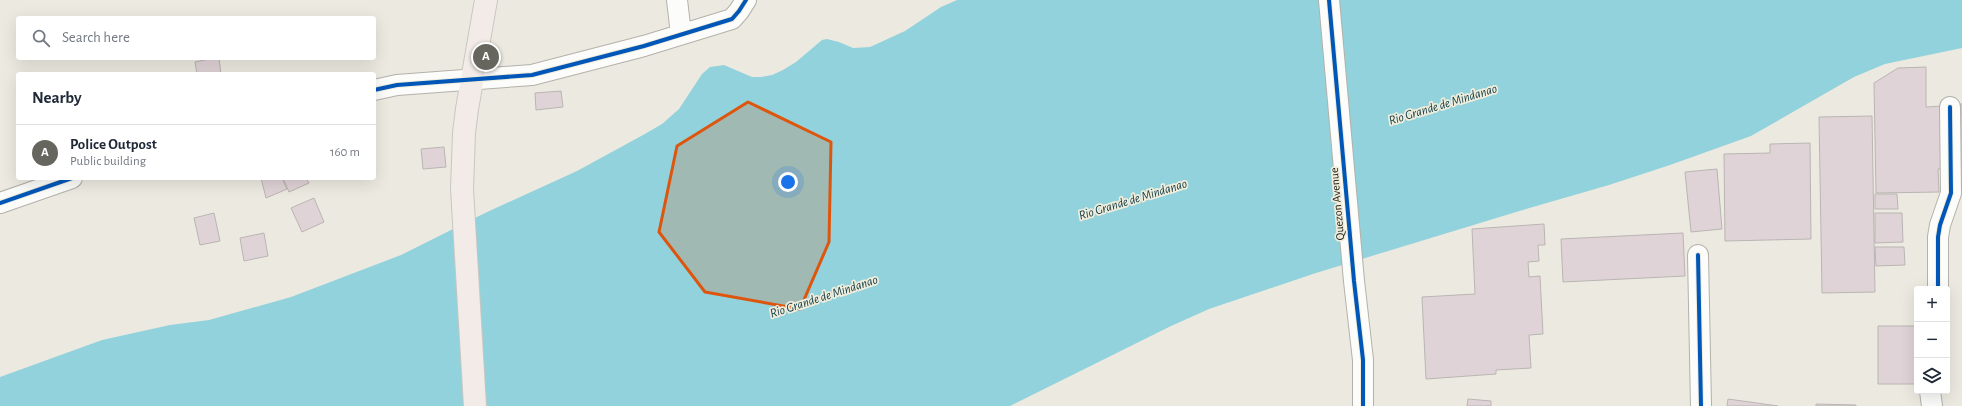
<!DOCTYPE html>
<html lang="en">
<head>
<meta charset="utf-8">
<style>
  body { margin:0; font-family:"Alegreya Sans",sans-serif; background:#f2f2f3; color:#1f2937 }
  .controls { position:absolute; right:12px; bottom:12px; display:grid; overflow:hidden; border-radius:4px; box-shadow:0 4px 16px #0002 }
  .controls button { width:36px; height:36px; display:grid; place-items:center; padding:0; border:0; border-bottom:1px solid #e0e1e3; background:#fff; color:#1f2937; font:20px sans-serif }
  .you { position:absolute; left:788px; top:182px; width:14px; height:14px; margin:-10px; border:3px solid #fff; border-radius:50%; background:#1a73e8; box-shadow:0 0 0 6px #1a73e833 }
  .badge { display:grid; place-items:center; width:26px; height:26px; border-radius:50%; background:#67665e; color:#fff; font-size:13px; font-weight:700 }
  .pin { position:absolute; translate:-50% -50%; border:2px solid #fff; box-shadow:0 1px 4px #0006 }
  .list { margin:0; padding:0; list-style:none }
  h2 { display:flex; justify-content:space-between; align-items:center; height:52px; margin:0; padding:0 16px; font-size:17px }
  h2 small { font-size:13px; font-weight:400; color:#747a83 }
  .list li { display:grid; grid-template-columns:26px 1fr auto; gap:12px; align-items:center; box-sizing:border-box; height:56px; padding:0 16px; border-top:1px solid #e0e1e3 }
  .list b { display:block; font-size:15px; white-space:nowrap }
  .list p { margin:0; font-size:13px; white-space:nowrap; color:#747a83 }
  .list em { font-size:13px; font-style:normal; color:#747a83 }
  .icon { flex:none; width:22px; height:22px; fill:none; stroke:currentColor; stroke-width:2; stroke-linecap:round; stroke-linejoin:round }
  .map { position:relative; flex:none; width:1962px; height:406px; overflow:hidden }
  .search { position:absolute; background:#fff; box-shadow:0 4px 16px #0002; left:16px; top:16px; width:360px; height:44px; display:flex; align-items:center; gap:10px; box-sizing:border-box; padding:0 14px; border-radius:4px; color:#747a83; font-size:15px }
  .panel { position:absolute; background:#fff; box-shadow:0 4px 16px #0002; left:16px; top:72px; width:360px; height:108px; border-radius:4px }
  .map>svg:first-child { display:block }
</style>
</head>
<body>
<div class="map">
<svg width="1962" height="406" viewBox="0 0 1962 406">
  <rect width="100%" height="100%" fill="#eceae0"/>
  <path fill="#92d2dc" d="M957,0H1962V48L1885,64L1854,77L1751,136L1670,165L1609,185L1526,209L1316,273L1209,309L1169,327L1010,406H0V377L102,340L170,325L209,320L291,297L401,255L485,213L577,171L643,135L662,124L679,109L702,74L710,67L724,65L752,77H761L772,75L783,70L796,62L822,40L827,39L839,42L853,48L870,47L905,31L941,7Z"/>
  <path fill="#e0d3d7" stroke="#b9b5b2" d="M214,58H219L221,74H197L195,62Z
    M1926,67V107L1942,106L1943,169H1938L1939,192L1876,193L1874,83L1898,68Z
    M561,91L563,107L536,110L535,93Z
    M1954,104H1962V193H1956Z
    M1872,116L1875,292L1822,293L1819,117Z
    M1810,143L1811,239L1725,241L1724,154L1770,153V144Z
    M444,147L446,167L423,169L421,149Z
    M1717,169L1722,229L1691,232L1685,172Z
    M261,178H282L287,189L266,198Z
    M283,178H306L309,183L289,192Z
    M1875,194H1897L1898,209H1875Z
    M314,198L324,222L302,232L291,208Z
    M214,213L220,241L200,245L194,218Z
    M1875,213H1902L1903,242L1875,243Z
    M1544,224L1545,245H1538L1539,261L1528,262L1529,277L1540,276L1543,334L1529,335L1531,368L1496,370V374L1426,379L1422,297L1475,294L1472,229Z
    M264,233L268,256L244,261L240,238Z
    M1683,233L1685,276L1563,282L1561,239Z
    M1875,247H1904L1905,265L1876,266Z
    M1878,326H1917V384H1878Z
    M1468,399L1491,401V406H1467Z
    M1728,399L1778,406H1727Z
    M1816,404L1856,405V406H1816Z"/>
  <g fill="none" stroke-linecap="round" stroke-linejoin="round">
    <g stroke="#b3b1aa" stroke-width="22">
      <path id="minor" d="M677,0L681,34
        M1329,0L1354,281L1363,360V406
        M374,90L397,85L532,75L644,46L732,19L739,11L746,0
        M0,203L72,178
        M1698,255L1701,406
        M1938,289V237L1940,225L1951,193L1950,107
        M1930,391L1932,406"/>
    </g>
    <g stroke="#c7c7c1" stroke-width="24">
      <path id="major" d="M475,406L462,189L464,133L467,109L486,0"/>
    </g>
    <use href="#minor" stroke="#fcfcfa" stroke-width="20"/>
    <use href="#major" stroke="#f3ebe8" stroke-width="22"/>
    <g stroke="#f0eddc" stroke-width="6">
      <path id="cycleway" d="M1329,0L1354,281L1363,360V406
        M374,90L397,85L532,75L644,46L732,19L739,11L746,0
        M0,203L72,178
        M1698,255L1701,406
        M1938,289V237L1940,225L1951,193L1950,107"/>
    </g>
    <use href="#cycleway" stroke="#0057b8" stroke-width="4"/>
  </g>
  <path fill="#de560d" fill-opacity="0.2" stroke="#de560d" stroke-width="3" stroke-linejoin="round" d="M748,102L831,142L829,242L800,309L705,292L659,232L677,146Z"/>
  <g text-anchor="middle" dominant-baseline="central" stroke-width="3.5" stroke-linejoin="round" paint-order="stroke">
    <g font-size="12" fill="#201f18" stroke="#f0eddc">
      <text transform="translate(1337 204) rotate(-95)">Quezon Avenue</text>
    </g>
    <g font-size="13" font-style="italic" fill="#164049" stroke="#f0eddc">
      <text transform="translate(1443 105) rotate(-17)">Rio Grande de Mindanao</text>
      <text transform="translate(1133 200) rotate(-17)">Rio Grande de Mindanao</text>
      <text transform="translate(824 297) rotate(-18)">Rio Grande de Mindanao</text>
    </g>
  </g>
</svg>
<div class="controls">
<button>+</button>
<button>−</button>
<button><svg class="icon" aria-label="layers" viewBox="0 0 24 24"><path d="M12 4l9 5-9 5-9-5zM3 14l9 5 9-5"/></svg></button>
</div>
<div class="you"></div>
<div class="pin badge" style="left:486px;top:57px">A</div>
<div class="search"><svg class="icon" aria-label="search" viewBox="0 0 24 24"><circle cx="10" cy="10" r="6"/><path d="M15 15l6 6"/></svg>Search here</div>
<section class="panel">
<h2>Nearby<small></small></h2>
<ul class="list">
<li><span class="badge">A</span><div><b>Police Outpost</b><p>Public building</p></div><em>160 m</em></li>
</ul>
</section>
</div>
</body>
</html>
